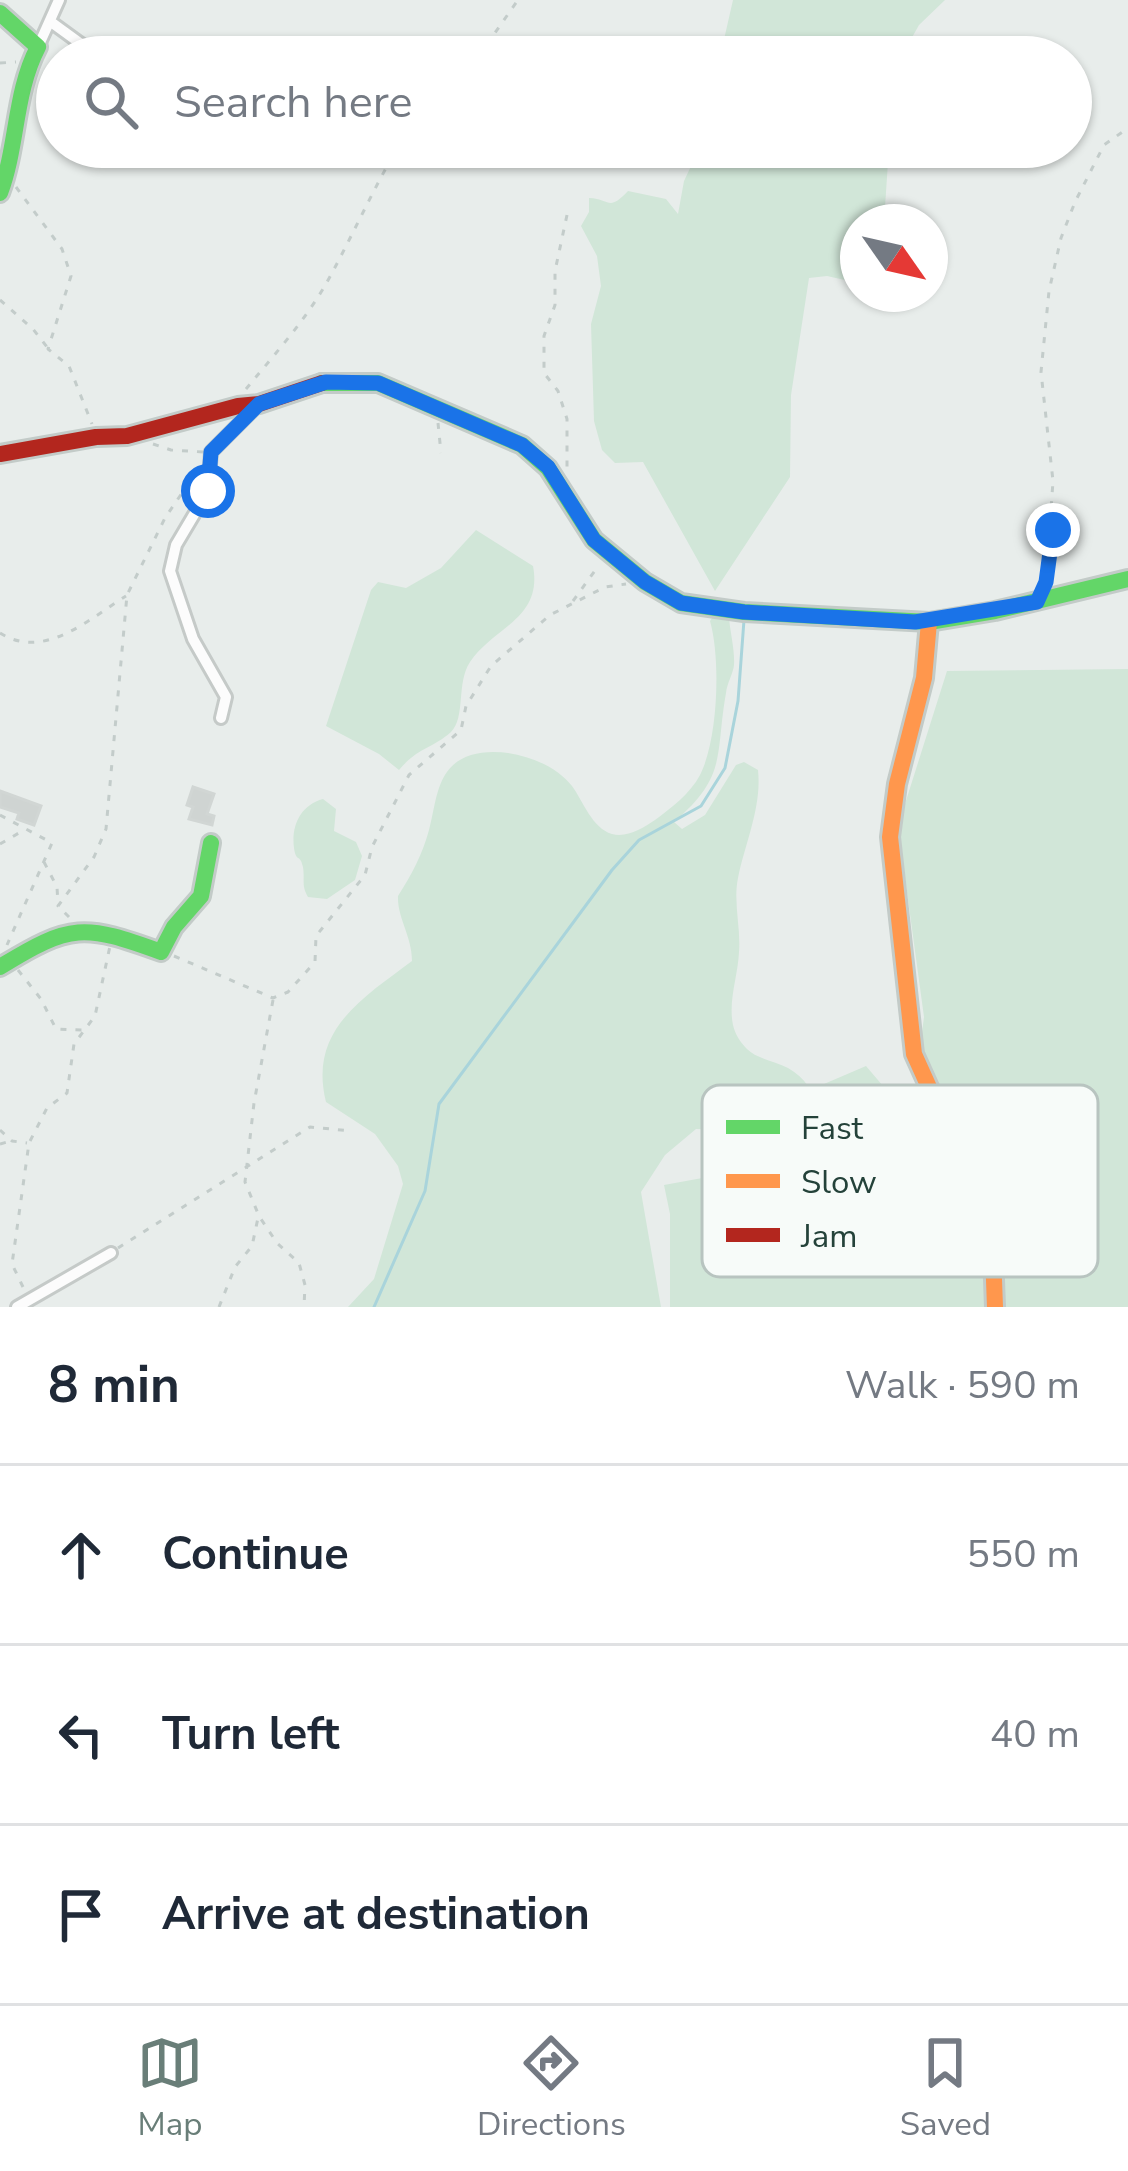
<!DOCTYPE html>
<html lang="en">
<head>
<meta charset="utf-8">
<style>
  body { margin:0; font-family:"Nunito Sans",sans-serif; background:#f6f6f7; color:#1f2937 }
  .compass { position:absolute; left:840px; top:204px; width:108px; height:108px; border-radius:50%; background:#fff; box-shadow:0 3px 9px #0004; rotate:124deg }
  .stop { position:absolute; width:36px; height:36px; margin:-27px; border:9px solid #1a73e8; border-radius:50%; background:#fff }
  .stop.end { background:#1a73e8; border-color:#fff; box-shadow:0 3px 12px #0008 }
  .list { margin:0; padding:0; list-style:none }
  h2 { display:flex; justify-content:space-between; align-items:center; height:156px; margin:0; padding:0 48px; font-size:51px }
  h2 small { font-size:39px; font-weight:400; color:#747a83 }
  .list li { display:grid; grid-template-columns:78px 1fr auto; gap:36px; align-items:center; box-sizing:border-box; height:180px; padding:0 48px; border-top:3px solid #e0e1e3 }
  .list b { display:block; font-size:45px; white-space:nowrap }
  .list em { font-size:39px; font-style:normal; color:#747a83 }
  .icon { flex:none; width:66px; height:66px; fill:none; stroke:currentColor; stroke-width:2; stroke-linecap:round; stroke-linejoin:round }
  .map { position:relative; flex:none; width:1128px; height:1307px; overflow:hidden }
  .search { position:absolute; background:#fff; box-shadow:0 3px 9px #0004; left:36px; right:36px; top:36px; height:132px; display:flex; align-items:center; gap:30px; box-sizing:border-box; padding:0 42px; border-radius:66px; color:#747a83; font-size:45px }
  .sheet { height:696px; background:#fff }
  nav { display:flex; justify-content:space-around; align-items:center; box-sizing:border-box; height:168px; border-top:3px solid #e0e1e3; background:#fff; font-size:33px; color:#747a83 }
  nav a { display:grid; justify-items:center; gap:6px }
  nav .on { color:#697e78 }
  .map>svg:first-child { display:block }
</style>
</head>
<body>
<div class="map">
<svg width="1128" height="1307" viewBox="0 0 1128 1307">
  <rect width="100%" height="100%" fill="#e8edeb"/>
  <path fill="#d1e6d8" d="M733,0H945L919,25L901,57H720Z
    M700,147H889L884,222H858V283L827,276L809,278L791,395L790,477L715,591L643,462L615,463L602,450L594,421L591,324L601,286L597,256L581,226L589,212V198C611,199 608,212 628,191L666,199L678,214L684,181Z
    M476,530L533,566C543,619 493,627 470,662C456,683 466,717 451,732C432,749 418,747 399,770L379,754L326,726L371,590L378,582L406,588L441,568Z
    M715,614L729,617C730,632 735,650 734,665C733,674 727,683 726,693C715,755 728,776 674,822L682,829L705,815L736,765L744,762L758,770C762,807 745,843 738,878C733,902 741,928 739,952C738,976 728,1001 733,1025C735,1034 740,1042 747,1049C757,1059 775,1061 788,1068C825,1089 820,1126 787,1146L729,1130L696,1129L665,1155L641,1192L661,1307H348L374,1279L403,1184L398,1166L375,1134L326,1102C308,1030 363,998 412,961C412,936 397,918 398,896C411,876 423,853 429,830C437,801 436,766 471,755C503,745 552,760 572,786C583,801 592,828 612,834C627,838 643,828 655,820C671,808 690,794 700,775C718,740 721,659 710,621Z
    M1128,669V1307H670V1214L664,1185L790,1162L828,1128L824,1084L866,1066L900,1106L936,1097L919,1055L924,1017L898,826L947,671Z
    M323,799L336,809L334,831L356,842L362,856L355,880L327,899L308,897C301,885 305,880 303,867C300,853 296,863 294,848C291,825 301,805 323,799Z"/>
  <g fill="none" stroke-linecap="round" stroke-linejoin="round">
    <path stroke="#a9d4db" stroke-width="3" d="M374,1307L425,1191L439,1104L612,870L639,840L701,806L725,768L738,701L744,620"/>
  </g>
  <path fill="#cfd4d2" stroke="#d1d6d4" stroke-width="3" d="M193,787L214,794L207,814L214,816L212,825L189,819L193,807L187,805Z
    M0,791L41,806L34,825L17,819L19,813L0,807Z"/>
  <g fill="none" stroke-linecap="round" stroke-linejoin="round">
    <g stroke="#c5cac8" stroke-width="16">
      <path id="street" d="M51,22L99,57
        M38,47L59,0
        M221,718L226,697L193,639L170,571L176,545L208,491L211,452L257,406
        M17,1307L111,1253"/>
    </g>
    <g stroke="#c3cbc8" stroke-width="22">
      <path id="fast" d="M0,13L38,47C14,93 18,145 0,193
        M322,383H378L522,445L548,468L594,540L645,582L681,603L744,612L929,622L995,611L1128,579
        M0,967C71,923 84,924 161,952L174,927L201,896L211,843"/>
    </g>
    <g stroke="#c3cbc8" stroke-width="22">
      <path id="slow" d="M929,622L924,678L897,784L890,837L914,1054L937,1105L952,1176L992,1226L995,1307"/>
    </g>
    <g stroke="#c3cbc8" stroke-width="22">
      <path id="jam" d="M0,454L96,437L127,436L238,406L259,404L322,383"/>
    </g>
    <path stroke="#c3ccca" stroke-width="3" stroke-dasharray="6 9" stroke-linecap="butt" d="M478,57L518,0
      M0,63L16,62
      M16,187L62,249L71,276L48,349L69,366L92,424
      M567,215L555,271V305L544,336V373L558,391L567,419V471
      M0,300L33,329L47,347
      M246,389C274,355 305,321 327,282C352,237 372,191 398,147
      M438,423L441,453
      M153,444L171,450L203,452
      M1046,582L1053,481L1041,372L1049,291L1061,238L1075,202L1104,145L1128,128
      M573,601L599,565
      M0,633C44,661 89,619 126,596
      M0,815L52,843L7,945
      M0,844L24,830
      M44,862L57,887L58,904
      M69,917L58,906L94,857L106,829L127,595L165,518L199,468
      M174,956L273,998L288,992L315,962L316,936L365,875L372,847L409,775L461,730L466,706L491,666L550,615L605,587L626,584
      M18,970L41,999L56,1029L83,1030
      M273,1000L254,1103L245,1182L259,1216L277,1243L299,1263L305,1285L304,1307
      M0,1130L12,1141L27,1143
      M0,1144L11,1141
      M118,1248L310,1127L351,1131
      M23,1287L12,1264L29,1143L47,1108L67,1093L74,1044L95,1016L110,946
      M219,1307L235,1267L252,1246L258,1218"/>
    <use href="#street" stroke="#fcfcfc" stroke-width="10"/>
    <use href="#fast" stroke="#63d668" stroke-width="16"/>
    <use href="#slow" stroke="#ff974d" stroke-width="16"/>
    <use href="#jam" stroke="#b3261e" stroke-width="16"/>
  </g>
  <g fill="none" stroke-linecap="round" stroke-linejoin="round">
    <path stroke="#1a73e8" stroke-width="15" d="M208,491L211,452L259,404L326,382L378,383L522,445L548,467L594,540L645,582L681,603L744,612L915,622L1037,602L1046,582L1053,530"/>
  </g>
  <rect x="702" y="1085" width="396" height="192" rx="18" fill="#f7fbf9" stroke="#b8c4c0" stroke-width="3"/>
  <rect x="726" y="1120" width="54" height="14" fill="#63d668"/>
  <rect x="726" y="1174" width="54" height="14" fill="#ff974d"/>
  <rect x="726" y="1228" width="54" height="14" fill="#b3261e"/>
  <g font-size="33" fill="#24423a">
    <text x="801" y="1139">Fast</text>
    <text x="801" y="1193">Slow</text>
    <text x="801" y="1247">Jam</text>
  </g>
</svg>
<svg class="compass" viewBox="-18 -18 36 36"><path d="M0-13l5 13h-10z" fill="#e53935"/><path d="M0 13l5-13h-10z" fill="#747a83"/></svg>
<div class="stop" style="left:208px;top:491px"></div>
<div class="stop end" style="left:1053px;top:530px"></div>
<div class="search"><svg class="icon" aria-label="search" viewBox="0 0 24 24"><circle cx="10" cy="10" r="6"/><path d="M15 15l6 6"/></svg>Search here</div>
</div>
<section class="sheet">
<h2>8 min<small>Walk · 590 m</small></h2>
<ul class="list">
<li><svg class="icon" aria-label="ahead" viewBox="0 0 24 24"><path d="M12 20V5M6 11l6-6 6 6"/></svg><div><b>Continue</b></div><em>550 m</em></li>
<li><svg class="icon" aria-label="left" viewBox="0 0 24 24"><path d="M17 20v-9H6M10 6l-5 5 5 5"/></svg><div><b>Turn left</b></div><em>40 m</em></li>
<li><svg class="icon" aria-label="arrive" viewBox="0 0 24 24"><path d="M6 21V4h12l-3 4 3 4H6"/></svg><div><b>Arrive at destination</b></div></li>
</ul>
</section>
<nav>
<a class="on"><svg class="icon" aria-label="map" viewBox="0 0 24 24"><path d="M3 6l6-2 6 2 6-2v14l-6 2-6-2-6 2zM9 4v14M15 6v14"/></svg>Map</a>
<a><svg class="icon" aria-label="directions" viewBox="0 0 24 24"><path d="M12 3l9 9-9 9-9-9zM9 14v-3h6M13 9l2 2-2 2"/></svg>Directions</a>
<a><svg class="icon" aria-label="saved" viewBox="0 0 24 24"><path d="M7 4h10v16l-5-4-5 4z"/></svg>Saved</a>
</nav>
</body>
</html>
